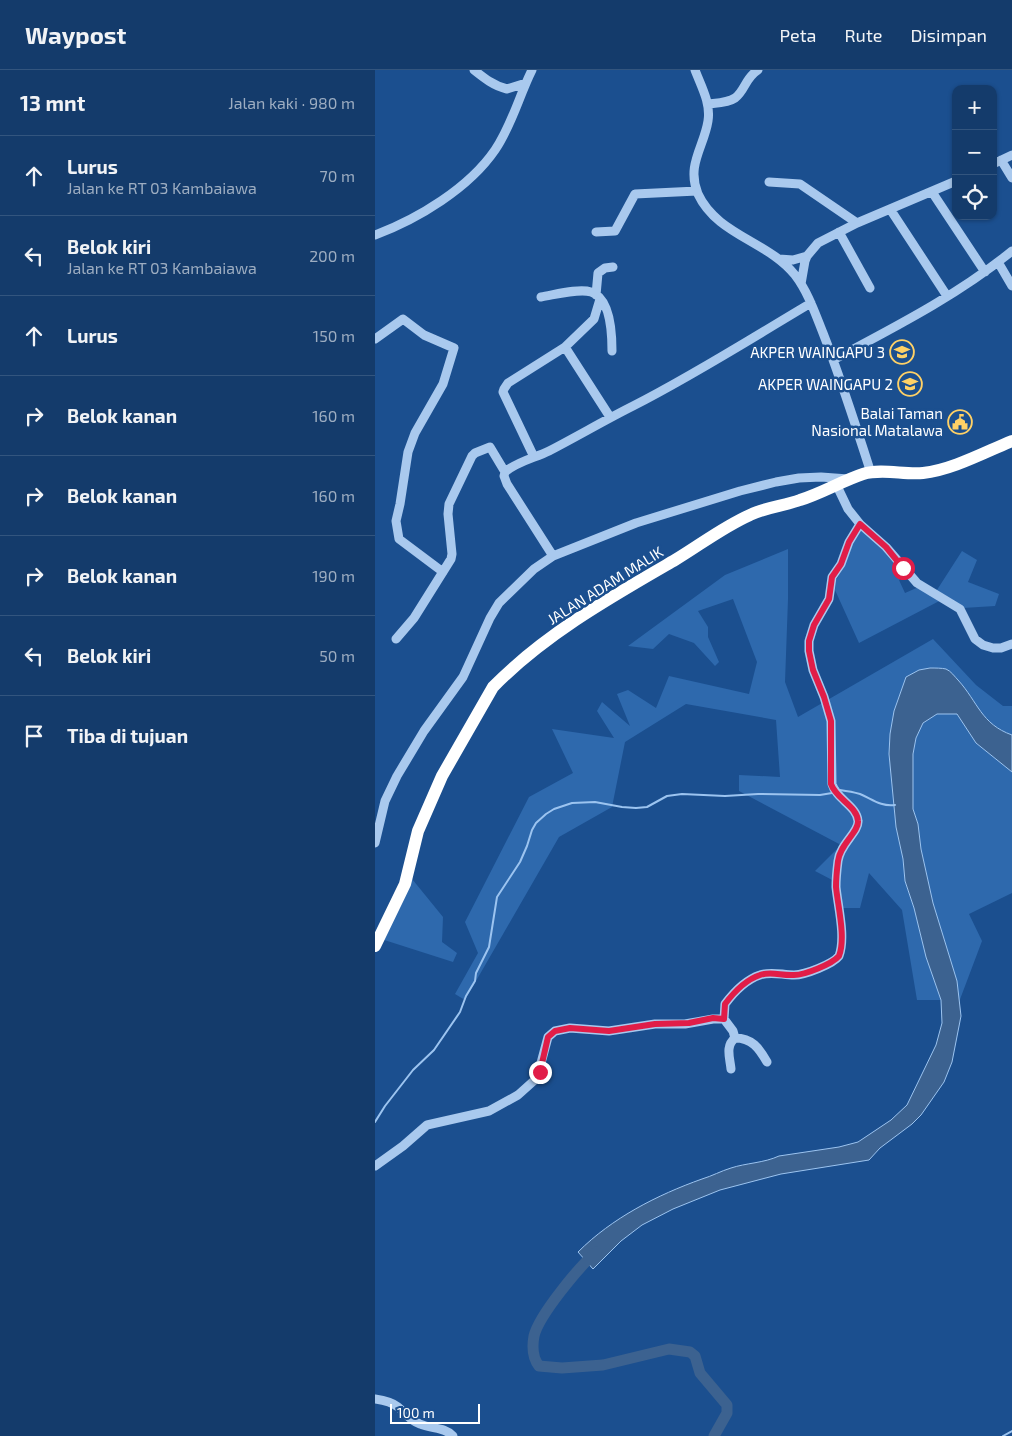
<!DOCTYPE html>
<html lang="id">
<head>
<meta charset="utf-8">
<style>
  body { margin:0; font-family:"Exo 2",sans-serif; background:#1d4271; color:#f1f3f6 }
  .controls { position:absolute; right:15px; top:15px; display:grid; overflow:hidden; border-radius:10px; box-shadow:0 1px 4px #0004 }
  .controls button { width:45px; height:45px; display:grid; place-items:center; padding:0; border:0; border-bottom:1px solid #33557e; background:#143b6b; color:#f1f3f6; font:25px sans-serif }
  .scale { position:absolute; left:15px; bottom:12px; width:90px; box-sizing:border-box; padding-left:5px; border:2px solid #fff; border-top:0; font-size:14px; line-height:18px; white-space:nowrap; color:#fff; -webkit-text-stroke:4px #1b4f8f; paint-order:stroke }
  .stop { position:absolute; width:15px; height:15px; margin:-11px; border:4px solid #e11d48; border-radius:50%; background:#fff }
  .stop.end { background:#e11d48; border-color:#fff; box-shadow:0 1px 5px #0008 }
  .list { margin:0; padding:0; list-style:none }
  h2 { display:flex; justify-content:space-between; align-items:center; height:65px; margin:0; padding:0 20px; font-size:21px }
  h2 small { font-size:16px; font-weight:400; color:#9dadc1 }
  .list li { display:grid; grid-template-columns:32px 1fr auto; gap:15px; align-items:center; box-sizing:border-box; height:80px; padding:0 20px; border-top:1px solid #33557e }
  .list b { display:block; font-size:19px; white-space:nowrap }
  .list p { margin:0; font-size:16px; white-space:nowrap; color:#9dadc1 }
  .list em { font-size:16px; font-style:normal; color:#9dadc1 }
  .icon { flex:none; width:28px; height:28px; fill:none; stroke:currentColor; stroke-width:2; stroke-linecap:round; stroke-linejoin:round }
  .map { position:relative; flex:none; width:637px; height:1366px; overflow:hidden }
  header { display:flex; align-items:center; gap:30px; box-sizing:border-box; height:70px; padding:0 25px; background:#143b6b; border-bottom:1px solid #33557e }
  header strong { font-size:24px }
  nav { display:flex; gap:28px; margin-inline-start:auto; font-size:18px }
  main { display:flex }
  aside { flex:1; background:#143b6b }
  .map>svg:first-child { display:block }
</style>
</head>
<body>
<header>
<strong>Waypost</strong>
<nav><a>Peta</a><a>Rute</a><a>Disimpan</a></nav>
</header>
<main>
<aside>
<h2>13 mnt<small>Jalan kaki · 980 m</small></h2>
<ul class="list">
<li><svg class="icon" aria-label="ahead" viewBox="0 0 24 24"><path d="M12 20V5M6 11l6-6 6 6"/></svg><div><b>Lurus</b><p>Jalan ke RT 03 Kambaiawa</p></div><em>70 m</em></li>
<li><svg class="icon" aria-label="left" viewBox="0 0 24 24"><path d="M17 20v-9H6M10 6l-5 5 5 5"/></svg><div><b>Belok kiri</b><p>Jalan ke RT 03 Kambaiawa</p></div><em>200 m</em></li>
<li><svg class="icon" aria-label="ahead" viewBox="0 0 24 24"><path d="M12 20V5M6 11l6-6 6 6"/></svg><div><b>Lurus</b></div><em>150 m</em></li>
<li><svg class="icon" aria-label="right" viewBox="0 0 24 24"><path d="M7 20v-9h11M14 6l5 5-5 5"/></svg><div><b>Belok kanan</b></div><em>160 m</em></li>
<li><svg class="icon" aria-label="right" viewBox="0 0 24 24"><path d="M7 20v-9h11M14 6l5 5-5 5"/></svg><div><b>Belok kanan</b></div><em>160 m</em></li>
<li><svg class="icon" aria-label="right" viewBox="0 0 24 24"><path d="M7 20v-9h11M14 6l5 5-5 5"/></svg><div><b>Belok kanan</b></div><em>190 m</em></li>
<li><svg class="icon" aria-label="left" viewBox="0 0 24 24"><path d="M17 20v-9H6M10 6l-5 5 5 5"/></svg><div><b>Belok kiri</b></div><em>50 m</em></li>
<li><svg class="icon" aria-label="arrive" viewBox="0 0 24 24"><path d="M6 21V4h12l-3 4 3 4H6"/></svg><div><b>Tiba di tujuan</b></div></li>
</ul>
</aside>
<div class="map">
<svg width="637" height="1366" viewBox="0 0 637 1366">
  <rect width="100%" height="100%" fill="#1b4f8f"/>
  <path fill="#2e69ad" d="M489,455L535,503L524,510L530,523L546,516L560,523L587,481L602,490L593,512L624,524L620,536L588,538L570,528L484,573L460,520L461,510L469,497L476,476Z
    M413,479V529L410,612L423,647L558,569L601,615L628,636H637V665C602,653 598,621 571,599L531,607L519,641L515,664L514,684L521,757L528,789L530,811L539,838L551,887L566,930H542L527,840L494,803L485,838H463L461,812L440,801L466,775L364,721V705L405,707L401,650L311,634L250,672L237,737L184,767L90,930L80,924L103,883L90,852L154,727L198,703L177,659L239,668L222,641L227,632L255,656L242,624L253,620L281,638L294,606L374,624L382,592L358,529L323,541L333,557V567L344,592L340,596L319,573L294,564L278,579L253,576L350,505Z
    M562,644H582L601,673L637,702V823L594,844L607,871L584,932L582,911L558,833L546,779L543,754L538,739V684L541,668L548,653Z
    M33,804L68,847L67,872L82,883L78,892L3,868Z"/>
  <path fill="#3c6290" stroke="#9cc4f0" d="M555,598C560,598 567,598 571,599C576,601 580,607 583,610C603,632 606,654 637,665V702L601,673L582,644H562L548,653L541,668L538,684V739L543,754L546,779L558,833L582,911L586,946L577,992L569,1012L546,1045L537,1054L505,1078L494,1090L406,1104L345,1120L298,1139L267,1155L246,1171L218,1199L203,1182C237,1148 282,1125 327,1109C337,1106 346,1101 356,1098C371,1093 389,1093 404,1086L464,1077L483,1072L516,1050L532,1035L561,975L567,953L566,930L551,887L539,838L530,811L528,789L521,757L514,684L515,664L519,641L531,607L544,600Z"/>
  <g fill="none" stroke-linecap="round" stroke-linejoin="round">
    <path stroke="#9cc4f0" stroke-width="2" d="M465,720C472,721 478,722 485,724C497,729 506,737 520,735
      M0,1052L10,1036L38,1000L59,980L85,942L91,926L100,911L101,903L114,877L122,827L145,792L152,776L157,760L161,753L171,744L179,739L197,733L220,732L247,737L261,738L272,737L292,726L307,724L350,726L383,724L445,725L457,723
      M628,1366L637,1361"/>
    <path stroke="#3c6290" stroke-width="11" d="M221,1182C204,1197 164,1245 159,1266C157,1277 157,1287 164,1296L187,1298L228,1295L294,1279L315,1282L320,1286L325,1303L352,1335V1343L339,1366"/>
    <path stroke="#a9c9ee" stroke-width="9" d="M99,0C109,8 119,16 132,19L151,13
      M320,0C326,16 336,33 333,51C329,77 311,95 323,124C342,165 393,171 420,205C433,222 440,243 448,263C466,309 481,356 496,403
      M333,34C342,33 353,33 360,28C370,21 370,8 383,0
      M626,90L637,108
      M618,94L637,85
      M394,112L425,114L482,153
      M557,122L610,202
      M515,139L572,226
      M221,162L240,161L260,124L322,121
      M464,162L495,218
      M0,165C43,149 94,118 120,80C137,55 144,26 157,0
      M404,189L418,190L432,186
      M623,192L637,216
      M426,214L430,191L432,186L443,173L482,153L581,111
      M221,225L223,203L230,198L238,197
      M166,227C179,225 204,218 216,222C236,228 237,264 237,281
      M0,269L28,249L49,265L79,278L68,314L40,363L33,382L25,434L21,451L24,469L68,502
      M190,277L235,347
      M458,290C520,257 583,225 637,181
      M159,387L128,322L129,319L133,313L190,277L219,249L225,229
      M485,454L511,477L542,513L585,539L600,569L608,575L618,578H626L637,574
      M178,486L132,414L129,406L130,402C143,391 160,388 174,381C203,366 230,350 258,336C319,305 377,268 436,233
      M21,569L39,548L76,489L77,484L73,444L74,434L97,386L100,383L115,377L130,402
      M0,773L10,731L22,706L49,661L88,607L115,548L124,533L159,499L178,486L261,453L365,421L401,412L424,408L446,407L473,409
      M349,949L358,961L360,968C350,976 355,988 356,999
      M360,968C377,968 384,978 392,992
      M0,1096L28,1076L52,1055L114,1041L143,1025L162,1008L173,967L180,961L195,958L234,961L280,954H310L338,949H349L350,934C359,922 370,910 385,905C396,901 407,905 419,905C430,905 458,894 464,886C471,867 463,837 461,817C461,808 462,799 463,791C465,774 484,762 483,751C482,736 461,729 457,714L456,651L449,627L438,600L434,581V571L439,555L454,529L457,507L466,494L474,472L485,454L473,439L462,416
      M0,1329C7,1330 17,1332 23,1337C31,1343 34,1350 45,1354C56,1359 70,1357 78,1366"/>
    <path stroke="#fff" stroke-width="12" d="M0,876L30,814L43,761L67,706L118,617C170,564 236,527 300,490C325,475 348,457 375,445C391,437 409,436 425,430C447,423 467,411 488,404C507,398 529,405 548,403C577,400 610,382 637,371"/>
  </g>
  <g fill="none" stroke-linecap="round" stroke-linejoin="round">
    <path stroke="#e11d48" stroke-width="6" d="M165,1002L173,967L180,961L195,958L234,961L280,954L314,953L338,948L349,949L350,934C359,922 370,910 385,905C396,901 407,906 419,905C430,905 457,894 464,886C471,868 463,837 461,817C461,808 462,799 463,791C465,774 484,762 483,751C482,736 461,729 456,714V651L449,627L438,600L434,581V571L439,555L454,529L457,507L466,494L474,472L485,454L511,477L528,498"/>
  </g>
  <defs>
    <g id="university-ring" transform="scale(1.25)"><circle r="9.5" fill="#1b4f8f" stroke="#ffd166" stroke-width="1.5"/><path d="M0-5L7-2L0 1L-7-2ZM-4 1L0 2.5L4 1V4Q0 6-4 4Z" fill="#ffd166"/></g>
    <g id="civic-ring" transform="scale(1.25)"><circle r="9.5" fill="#1b4f8f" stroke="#ffd166" stroke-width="1.5"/><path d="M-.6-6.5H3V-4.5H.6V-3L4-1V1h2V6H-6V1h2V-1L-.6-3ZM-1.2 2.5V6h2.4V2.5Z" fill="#ffd166"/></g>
  </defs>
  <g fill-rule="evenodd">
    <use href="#university-ring" x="527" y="282"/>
    <use href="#university-ring" x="535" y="314"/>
    <use href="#civic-ring" x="585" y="352"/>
  </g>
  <g text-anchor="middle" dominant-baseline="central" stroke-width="5" stroke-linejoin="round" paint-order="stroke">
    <g font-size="15" fill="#fff" stroke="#1b4f8f" text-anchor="end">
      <text x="510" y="282">AKPER WAINGAPU 3</text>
      <text x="518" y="314">AKPER WAINGAPU 2</text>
      <text x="568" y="343">Balai Taman<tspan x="568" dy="17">Nasional Matalawa</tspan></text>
    </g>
    <g font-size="15" fill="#fff" stroke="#1b4f8f">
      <text transform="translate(230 515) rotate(-32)">JALAN ADAM MALIK</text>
    </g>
  </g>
</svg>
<div class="controls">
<button>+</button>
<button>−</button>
<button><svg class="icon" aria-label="locate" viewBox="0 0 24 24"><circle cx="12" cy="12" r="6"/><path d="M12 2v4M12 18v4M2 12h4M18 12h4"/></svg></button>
</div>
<div class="scale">100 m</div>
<div class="stop" style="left:528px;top:498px"></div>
<div class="stop end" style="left:165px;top:1002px"></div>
</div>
</main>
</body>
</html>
